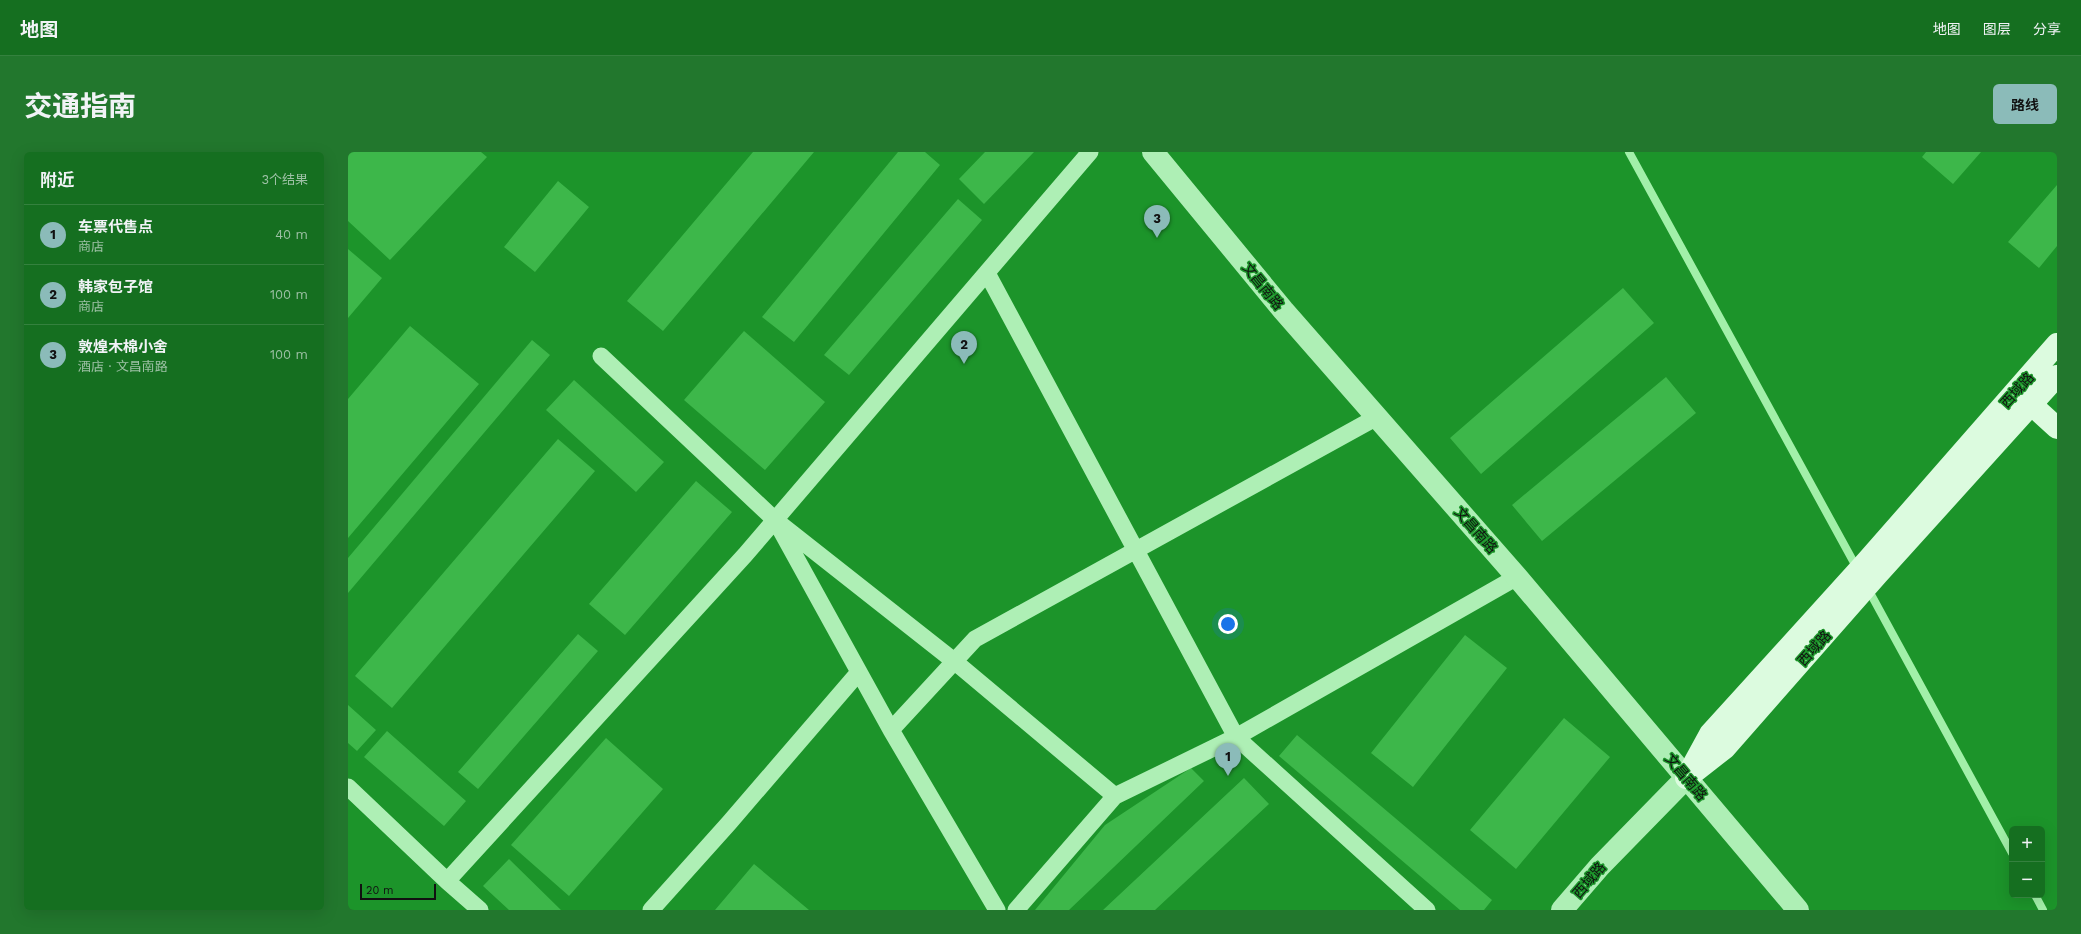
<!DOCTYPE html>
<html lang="zh">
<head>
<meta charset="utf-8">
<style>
  body { margin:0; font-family:"Work Sans","Noto Sans SC",sans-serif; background:#22772d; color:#f1f3f6 }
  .controls { position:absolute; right:12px; bottom:12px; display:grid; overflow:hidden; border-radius:6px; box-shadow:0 4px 16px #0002 }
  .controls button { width:36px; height:36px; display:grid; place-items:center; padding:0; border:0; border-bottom:1px solid #34813e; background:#156f20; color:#f1f3f6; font:20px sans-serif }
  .scale { position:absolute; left:12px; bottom:10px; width:76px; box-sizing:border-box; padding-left:4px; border:2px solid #111; border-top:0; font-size:11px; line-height:14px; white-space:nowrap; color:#111; -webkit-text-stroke:3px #1c942a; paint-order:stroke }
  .you { position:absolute; left:880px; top:472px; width:14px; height:14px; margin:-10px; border:3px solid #fff; border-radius:50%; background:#1a73e8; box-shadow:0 0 0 6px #1a73e833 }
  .badge { display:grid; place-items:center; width:26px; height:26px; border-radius:50%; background:#8bbbb9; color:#111; font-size:13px; font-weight:700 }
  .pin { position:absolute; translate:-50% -33px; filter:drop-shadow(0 1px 2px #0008) }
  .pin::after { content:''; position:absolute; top:21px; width:14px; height:12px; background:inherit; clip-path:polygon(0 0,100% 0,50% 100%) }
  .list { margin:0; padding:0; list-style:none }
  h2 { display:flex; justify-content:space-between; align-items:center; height:52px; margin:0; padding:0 16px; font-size:17px }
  h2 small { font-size:13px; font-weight:400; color:#9dc1a5 }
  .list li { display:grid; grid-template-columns:26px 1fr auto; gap:12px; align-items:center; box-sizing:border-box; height:60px; padding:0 16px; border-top:1px solid #34813e }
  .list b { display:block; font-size:15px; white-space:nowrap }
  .list p { margin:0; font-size:13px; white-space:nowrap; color:#9dc1a5 }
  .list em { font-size:13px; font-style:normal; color:#9dc1a5 }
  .map { position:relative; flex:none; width:1709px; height:758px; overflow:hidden; border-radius:6px }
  header { display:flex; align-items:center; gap:24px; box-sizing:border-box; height:56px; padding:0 20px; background:#156f20; border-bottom:1px solid #34813e }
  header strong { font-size:19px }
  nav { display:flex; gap:22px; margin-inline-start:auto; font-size:14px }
  .intro { display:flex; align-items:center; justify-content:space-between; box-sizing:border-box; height:96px; padding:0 24px }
  h1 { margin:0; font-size:28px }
  .button { padding:10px 18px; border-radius:6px; background:#8bbbb9; color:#111; font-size:14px; font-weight:700 }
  main { display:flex; gap:24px; padding:0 24px }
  aside { flex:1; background:#156f20; border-radius:6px; box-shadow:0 4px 16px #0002 }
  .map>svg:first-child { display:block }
</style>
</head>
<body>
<header>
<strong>地图</strong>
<nav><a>地图</a><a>图层</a><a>分享</a></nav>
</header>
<div class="intro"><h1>交通指南</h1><a class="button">路线</a></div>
<main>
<aside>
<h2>附近<small>3个结果</small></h2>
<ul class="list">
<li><span class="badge">1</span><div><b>车票代售点</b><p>商店</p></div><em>40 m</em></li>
<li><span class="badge">2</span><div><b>韩家包子馆</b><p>商店</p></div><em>100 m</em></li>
<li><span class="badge">3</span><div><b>敦煌木棉小舍</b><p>酒店 · 文昌南路</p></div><em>100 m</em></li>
</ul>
</aside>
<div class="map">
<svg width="1709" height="758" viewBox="0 0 1709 758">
  <rect width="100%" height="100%" fill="#1c942a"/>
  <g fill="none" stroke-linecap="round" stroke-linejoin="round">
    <path stroke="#a2f0a9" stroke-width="8" d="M1281,0L1510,418
      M1520,437L1664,701
      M1687,743L1695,758"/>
  </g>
  <path fill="#3db74a" d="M0,0H133L139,5L42,108L0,69Z
    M405,0H466L315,179L279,149Z
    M550,0H577L592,13L446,190L414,165Z
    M637,0H686L636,52L611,27Z
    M1578,0H1633L1605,32L1574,5Z
    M210,29L241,55L187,120L156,95Z
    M1709,33V94L1691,116L1660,90Z
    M610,47L634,68L501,223L476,203Z
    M0,97L34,126L0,166Z
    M1275,136L1306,171L1133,322L1102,286Z
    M62,174L131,232L0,386V247Z
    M396,179L477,250L417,318L336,248Z
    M184,188L202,203L0,441V406Z
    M1318,225L1348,261L1194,389L1164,353Z
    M226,228L316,310L288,340L198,258Z
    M210,287L247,319L44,556L7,524Z
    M348,329L384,360L277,483L241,452Z
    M230,482L250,499L130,637L110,620Z
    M1117,483L1159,516L1065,635L1023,601Z
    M0,553L28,578L9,599L0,591Z
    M1216,566L1262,605L1168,717L1122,678Z
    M39,579L118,649L96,674L16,605Z
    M949,583L1144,748L1136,758H1112L931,604Z
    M258,586L315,637L221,744L163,693Z
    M843,616L856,629L721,758H687L757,673Z
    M896,626L921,652L807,758H755Z
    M161,707L213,758H161L135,734Z
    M406,712L461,758H367Z"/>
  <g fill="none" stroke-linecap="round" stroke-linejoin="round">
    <path stroke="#aeefb5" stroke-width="17" d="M639,121L888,585L1079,758
      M253,204L427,368L606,509L767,644
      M431,375L543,578L649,758
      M543,578L627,487L1029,265
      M0,635L99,729L132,758
      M99,729L397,403L742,0
      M303,758L381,671L511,520
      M668,758L767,644L888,585L1169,425"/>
    <path stroke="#aeefb5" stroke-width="22" d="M805,0L935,158L1169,425L1450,758
      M1214,758L1252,714L1338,626"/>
    <path stroke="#dcfbdf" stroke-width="22" d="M1673,243L1709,276
      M1345,621L1377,596L1529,423L1709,224
      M1338,626L1362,582L1519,409L1709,192"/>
  </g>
  <g text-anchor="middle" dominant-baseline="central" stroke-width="3" stroke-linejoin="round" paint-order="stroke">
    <g font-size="14" fill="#111" stroke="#1c942a">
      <text transform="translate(915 134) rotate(51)">文昌南路</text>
      <text transform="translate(1669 238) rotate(-48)">西域路</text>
      <text transform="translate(1128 378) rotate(49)">文昌南路</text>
      <text transform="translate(1466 496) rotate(-48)">西域路</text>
      <text transform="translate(1338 625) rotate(50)">文昌南路</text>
      <text transform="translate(1241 728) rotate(-49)">西域路</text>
    </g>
  </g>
</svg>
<div class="controls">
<button>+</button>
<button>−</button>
</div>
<div class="scale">20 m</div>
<div class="you"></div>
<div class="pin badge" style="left:880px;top:624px">1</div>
<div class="pin badge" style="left:616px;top:212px">2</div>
<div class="pin badge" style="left:809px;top:86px">3</div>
</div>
</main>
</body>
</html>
